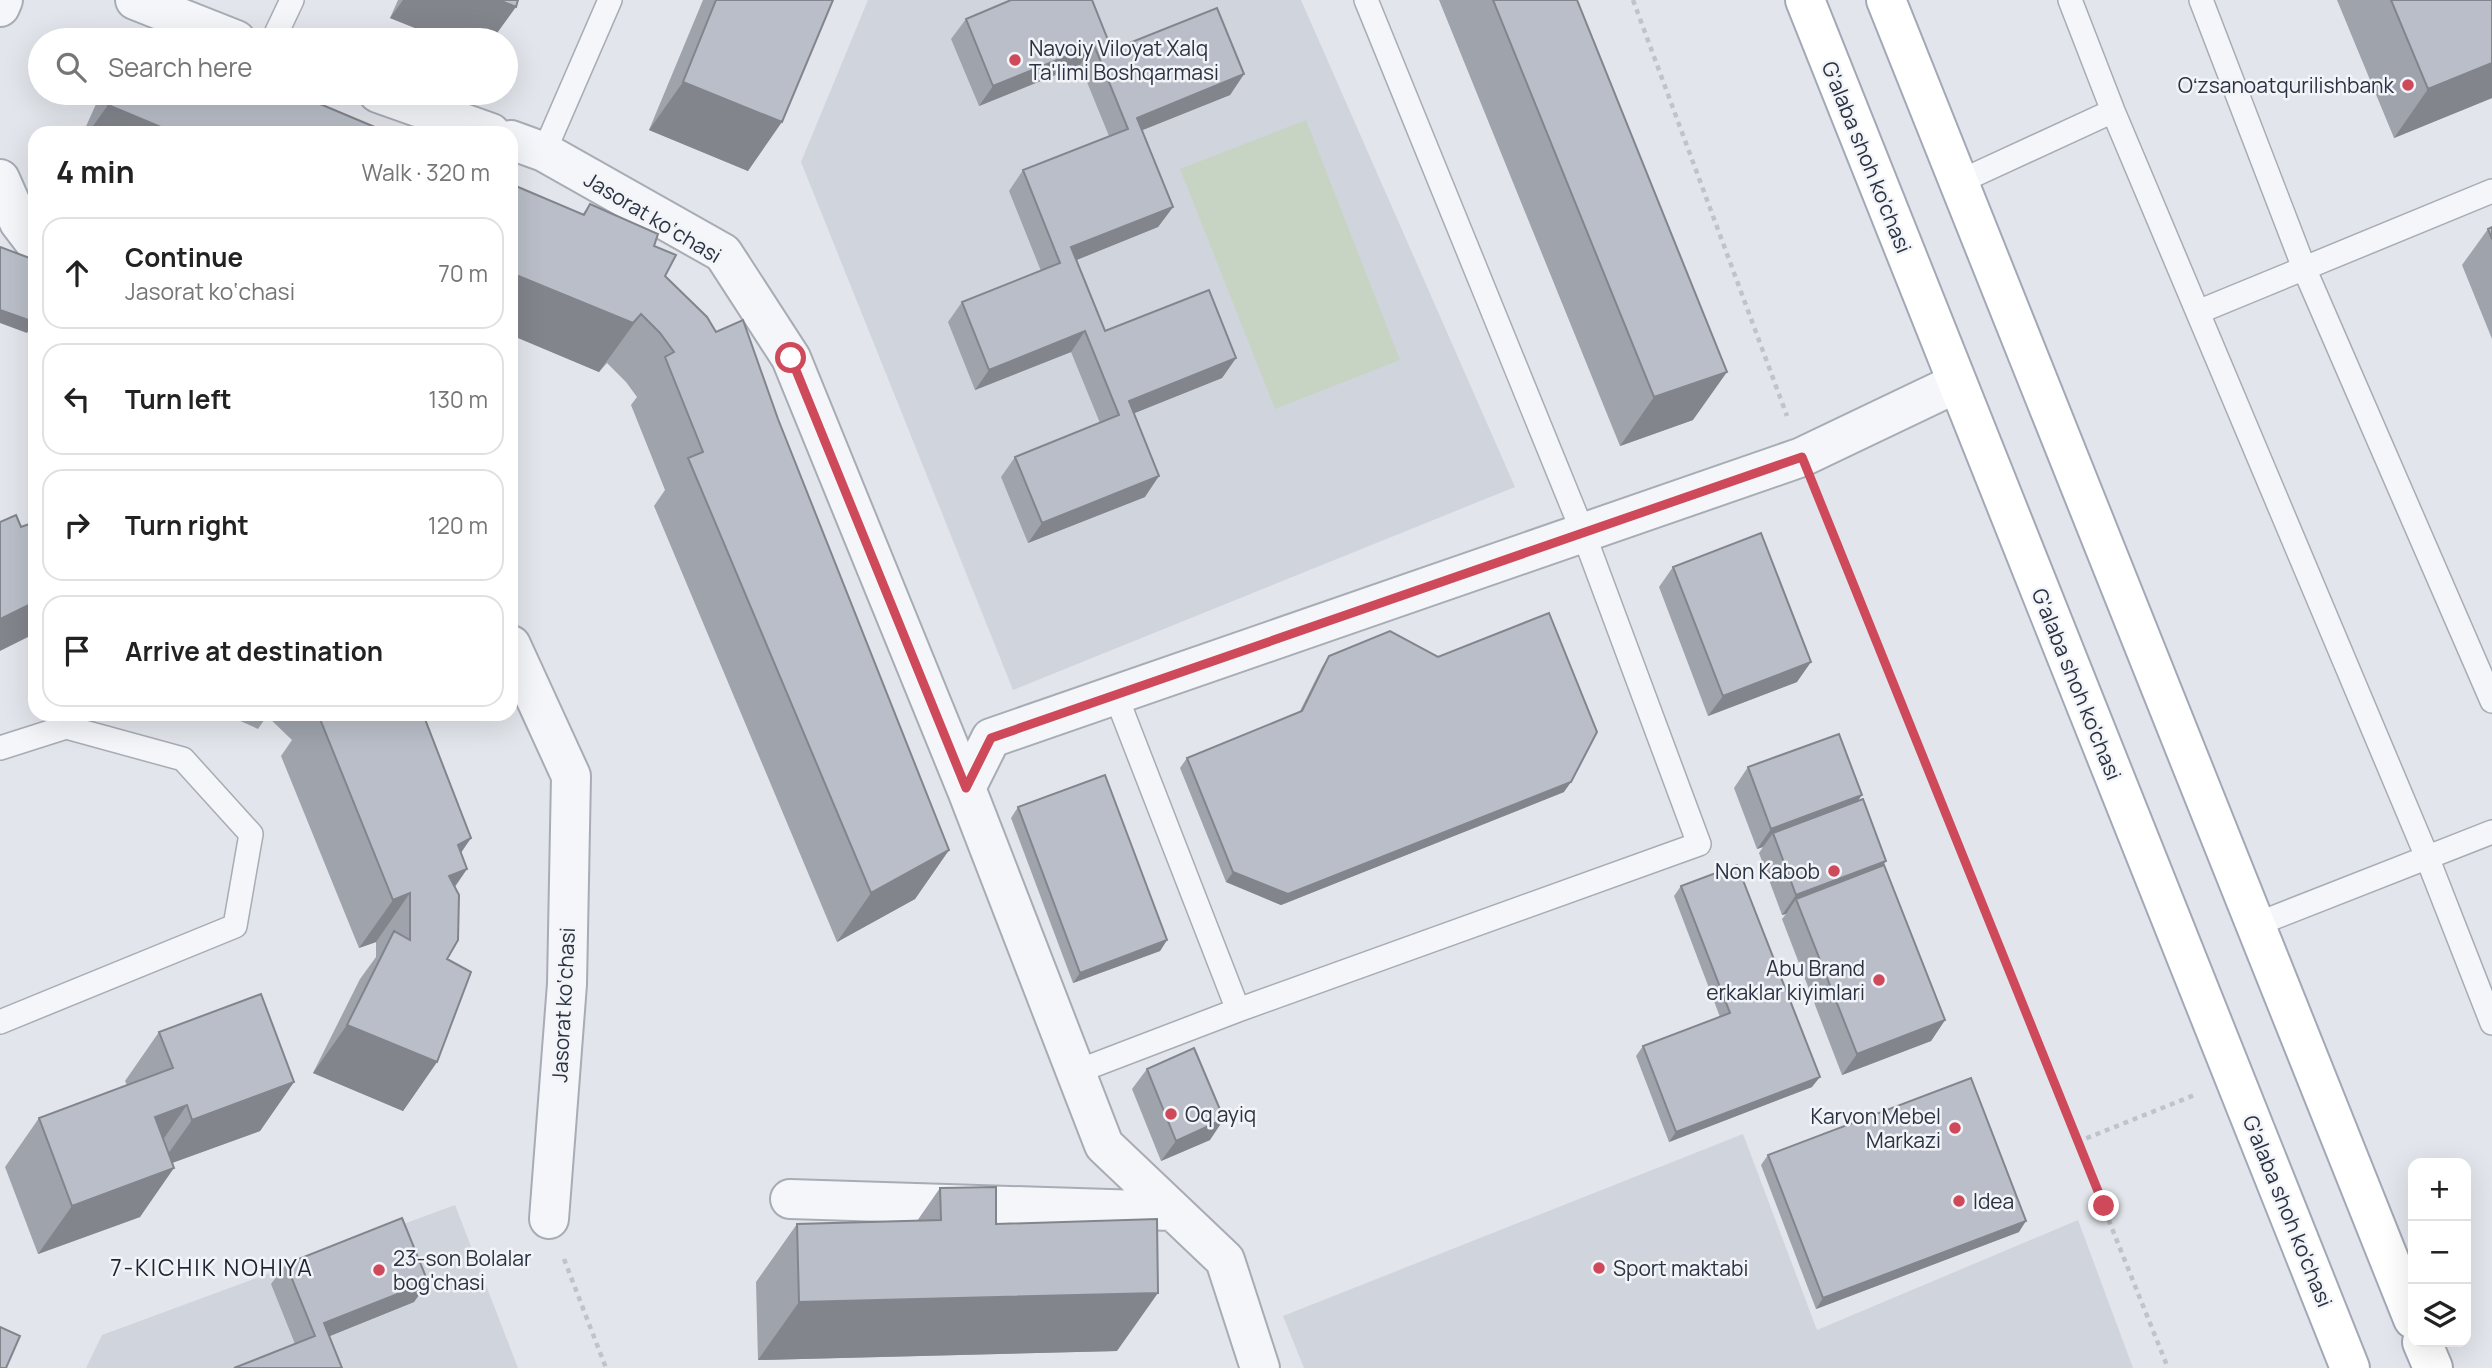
<!DOCTYPE html>
<html lang="en">
<head>
<meta charset="utf-8">
<style>
  body { margin:0; font-family:Manrope,sans-serif; background:#f6f6f6; color:#222 }
  .controls { position:absolute; right:21px; bottom:21px; display:grid; overflow:hidden; border-radius:14px; box-shadow:0 7px 28px #0002 }
  .controls button { width:63px; height:63px; display:grid; place-items:center; padding:0; border:0; border-bottom:2px solid #e0e0e0; background:#fff; color:#222; font:35px sans-serif }
  .stop { position:absolute; width:21px; height:21px; margin:-16px; border:5px solid #ce495a; border-radius:50%; background:#fff }
  .stop.end { background:#ce495a; border-color:#fff; box-shadow:0 2px 7px #0008 }
  .list { margin:0; padding:0; list-style:none }
  h2 { display:flex; justify-content:space-between; align-items:center; height:91px; margin:0; padding:0 28px; font-size:30px }
  h2 small { font-size:23px; font-weight:400; color:#767676 }
  .list li { display:grid; grid-template-columns:46px 1fr auto; gap:21px; align-items:center; box-sizing:border-box; height:112px; margin:0 14px 14px; padding:0 14px; border:2px solid #e0e0e0; border-radius:21px }
  .list b { display:block; font-size:26px; white-space:nowrap }
  .list p { margin:0; font-size:23px; white-space:nowrap; color:#767676 }
  .list em { font-size:23px; font-style:normal; color:#767676 }
  .icon { flex:none; width:38px; height:38px; fill:none; stroke:currentColor; stroke-width:2; stroke-linecap:round; stroke-linejoin:round }
  .map { position:relative; flex:none; width:2492px; height:1368px; overflow:hidden }
  .search { position:absolute; background:#fff; box-shadow:0 7px 28px #0002; left:28px; top:28px; width:490px; height:77px; display:flex; align-items:center; gap:18px; box-sizing:border-box; padding:0 24px; border-radius:38px; color:#767676; font-size:26px }
  .panel { position:absolute; background:#fff; box-shadow:0 7px 28px #0002; left:28px; top:126px; width:490px; height:595px; border-radius:21px }
  .map>svg:first-child { display:block }
</style>
</head>
<body>
<div class="map">
<svg width="2492" height="1368" viewBox="0 0 2492 1368">
  <rect width="100%" height="100%" fill="#e2e5eb"/>
  <path fill="#d0d4dd" d="M868,0H1301L1515,487L1013,690L801,162Z
    M1743,1134L1817,1330L2078,1220L2133,1368H1304L1283,1316Z
    M455,1205L518,1368H86L102,1335Z"/>
  <path fill="#c7d4c3" d="M1306,120L1400,360L1275,409L1180,169Z"/>
  <g fill="none" stroke-linecap="round" stroke-linejoin="round">
    <g stroke="#a7acb5" stroke-width="26">
      <path id="service" d="M2070,0L2113,111L2427,857L2492,1023
        M2201,0L2304,268L2492,701
        M273,40L292,0
        M544,152L610,0
        M1959,182L2113,111
        M2198,312L2492,191
        M0,748L66,727L183,759L251,834L235,926L0,1022
        M2255,925L2492,832
        M1238,1010L1699,844L1584,535L1366,0
        M1076,1072L1238,1010L1116,696"/>
    </g>
    <g stroke="#a7acb5" stroke-width="42">
      <path id="minor" d="M135,0L236,40
        M0,7L3,0
        M378,93L491,133
        M511,140L544,152L723,253L791,358L966,788
        M0,179L19,222L35,243
        M511,645L571,776L567,984L549,1219
        M790,1199L1172,1211
        M1260,1368L1225,1260L1104,1145L966,788L991,738L1802,457L1957,383"/>
    </g>
    <g stroke="#a2a9b6" stroke-width="42">
      <path id="primary" d="M1805,0L2350,1368
        M1886,0L2413,1319
        M2422,1342L2433,1368"/>
    </g>
    <path stroke="#c0c3ca" stroke-width="4.5" stroke-dasharray="5 5" stroke-linecap="butt" d="M1633,0L1787,416
      M1818,496L2168,1368
      M2077,1142L2197,1094
      M564,1259L606,1368"/>
    <use href="#service" stroke="#f5f6f9" stroke-width="23"/>
    <use href="#minor" stroke="#f5f6f9" stroke-width="38"/>
    <use href="#primary" stroke="#fff" stroke-width="38"/>
  </g>
  <path fill="#9fa3ac" d="M398,0H518L492,40H445L390,18Z
    M703,0H833L748,171L649,130Z
    M1439,0H1577L1693,420L1620,446Z
    M2337,0H2492V98L2394,138Z
    M966,19L1112,50L1244,74L1230,95L1142,130L1173,207L1158,227L1076,260L1105,331L1236,358L1222,378L1134,413L1145,497L1028,543L1001,477L1015,457L1100,423L1071,352L975,390L948,322L962,302L1041,271L1009,191L1023,170L1109,136L1080,65L979,106L951,39Z
    M101,93H294L389,133H83Z
    M511,184L582,215L590,204L654,246L665,276L716,332L778,419L949,850L915,899L837,942L654,506L665,490L631,405L637,397L626,382L607,363L599,372L511,335Z
    M2492,227V339L2462,265L2488,229Z
    M1673,567L1797,682L1708,716L1659,587Z
    M1329,656L1564,792L1281,905L1226,882L1180,768L1187,758L1299,713L1322,667Z
    M225,714H423L471,838L461,853L467,869L455,887L437,1062L403,1111L313,1073L360,979L376,957V942L359,948L281,756L292,740L267,716L258,729Z
    M1748,767L1858,801L1886,861L1883,865L1945,1020L1931,1041L1842,1075L1782,919L1786,914L1782,915L1759,853L1763,847L1757,849L1734,788Z
    M1018,807L1167,940L1160,951L1073,983L1011,818Z
    M1681,886L1812,1087L1669,1142L1636,1056L1643,1046L1720,1017L1674,896Z
    M159,1032L294,1082L260,1131L172,1163L140,1217L38,1254L5,1167L39,1118L127,1085L125,1081Z
    M1147,1069L1210,1140L1161,1161L1132,1089Z
    M1768,1155L2019,1232L1816,1309L1761,1165Z
    M940,1188L996,1224L1117,1351L758,1360L756,1282L797,1224L917,1221Z
    M286,1264L428,1282L414,1302L330,1336L295,1344L271,1284Z"/>
  <path fill="#82858c" d="M403,0H499L516,7L492,40H445L390,18Z
    M1094,45L1080,65L979,106L993,86Z
    M2492,63V98L2394,138L2428,89Z
    M1244,74L1230,95L1123,138L1137,118Z
    M683,82L782,122L748,171L649,130Z
    M108,105L175,133H88Z
    M1173,207L1158,227L1057,268L1071,247Z
    M511,273L641,314L599,372L511,335Z
    M0,310L34,322L27,333L0,323Z
    M1085,331L1071,352L975,390L989,370Z
    M1236,358L1222,378L1115,421L1129,401Z
    M1727,372L1693,420L1620,446L1654,397Z
    M1159,476L1145,497L1028,543L1042,523Z
    M35,602V630L32,635L0,651V619Z
    M1811,662L1797,682L1708,716L1723,696Z
    M1571,782L1564,792L1281,905L1226,882L1233,872Z
    M1862,795L1848,815L1773,833L1763,847L1757,849L1771,829Z
    M471,838L437,886L458,845Z
    M949,850L915,899L837,942L871,893Z
    M1886,861L1872,881L1796,899L1786,914L1782,915L1796,895Z
    M467,869L433,917L449,876Z
    M410,893L376,942L359,948L393,900Z
    M1167,940L1160,951L1073,983L1080,973Z
    M1945,1020L1931,1041L1842,1075L1857,1054Z
    M347,1025L437,1062L403,1111L313,1073Z
    M1820,1077L1812,1087L1669,1142L1676,1132Z
    M294,1082L260,1131L158,1168L192,1120Z
    M187,1105L153,1154L155,1117Z
    M1224,1119L1210,1140L1161,1161L1176,1141Z
    M174,1168L140,1217L38,1254L72,1206Z
    M2026,1221L2019,1232L1816,1309L1823,1298Z
    M428,1282L414,1302L310,1344L324,1323Z
    M1158,1293L1117,1351L758,1360L799,1302Z"/>
  <path fill="#b9bec8" stroke="#82858c" stroke-width="2" d="M499,0H518L516,7Z
    M716,0H833L782,122L683,82Z
    M1011,0H1092L1112,50L1217,8L1244,74L1137,118L1173,207L1071,247L1105,331L1209,290L1236,358L1129,401L1159,476L1042,523L1015,457L1119,415L1085,331L989,370L962,302L1060,263L1023,170L1128,129L1094,45L993,86L966,19Z
    M1493,0H1577L1727,372L1654,397Z
    M2391,0H2492V63L2428,89Z
    M142,29L170,40H137Z
    M113,93H294L389,133H175L108,105Z
    M511,184L584,215L590,204L658,234L654,246L676,255L665,276L707,317L716,332L743,320L778,419L949,850L871,893L688,458L703,452L665,357L674,352L660,333L641,314L633,323L511,273Z
    M2492,227V239L2488,229Z
    M0,247L35,260V319L34,322L0,310Z
    M16,515L21,527L35,522V602L0,619V522Z
    M1761,533L1811,662L1723,696L1673,567Z
    M1549,613L1597,732L1571,782L1288,894L1233,872L1187,758L1302,711L1329,656L1390,631L1438,657Z
    M318,714H423L471,838L458,845L467,869L449,876L459,895L458,940L447,959L471,972L437,1062L347,1025L394,931L410,940V893L393,900Z
    M1839,734L1862,795L1771,829L1748,767Z
    M1105,775L1167,940L1080,973L1018,807Z
    M1863,799L1886,861L1796,895L1773,833Z
    M1737,865L1820,1077L1676,1132L1643,1046L1730,1013L1681,886Z
    M1884,865L1945,1020L1857,1054L1796,899Z
    M261,994L294,1082L192,1120L187,1105L155,1117L174,1168L72,1206L39,1118L173,1068L159,1032Z
    M1194,1048L1224,1119L1176,1141L1147,1069Z
    M1971,1078L2026,1221L1823,1298L1768,1155Z
    M996,1187V1224L1157,1219L1158,1293L799,1302L797,1224L941,1220L940,1188Z
    M402,1218L428,1282L324,1323L342,1368H234L315,1336L286,1264Z
    M0,1327L20,1336L6,1368H0Z"/>
  <g fill="none" stroke-linecap="round" stroke-linejoin="round">
    <path stroke="#ce495a" stroke-width="9" d="M791,358L966,788L991,738L1802,457L2104,1206"/>
  </g>
  <g fill="#ce495a" stroke="#f2f4f8" stroke-width="2.5">
    <circle cx="1015" cy="60" r="7"/>
    <circle cx="2408" cy="85" r="7"/>
    <circle cx="1834" cy="871" r="7"/>
    <circle cx="1879" cy="980" r="7"/>
    <circle cx="1171" cy="1114" r="7"/>
    <circle cx="1955" cy="1128" r="7"/>
    <circle cx="1959" cy="1201" r="7"/>
    <circle cx="1599" cy="1268" r="7"/>
    <circle cx="379" cy="1270" r="7"/>
  </g>
  <g text-anchor="middle" dominant-baseline="central" stroke-width="5" stroke-linejoin="round" paint-order="stroke">
    <g font-size="21" fill="#2a3343" stroke="#f2f4f8" text-anchor="start">
      <text x="1029" y="48">Navoiy Viloyat Xalq<tspan x="1029" dy="24">Ta'limi Boshqarmasi</tspan></text>
      <text x="2394" y="85" text-anchor="end">Oʻzsanoatqurilishbank</text>
      <text x="1820" y="871" text-anchor="end">Non Kabob</text>
      <text x="1865" y="968" text-anchor="end">Abu Brand<tspan x="1865" dy="24">erkaklar kiyimlari</tspan></text>
      <text x="1185" y="1114">Oq ayiq</text>
      <text x="1941" y="1116" text-anchor="end">Karvon Mebel<tspan x="1941" dy="24">Markazi</tspan></text>
      <text x="1973" y="1201">Idea</text>
      <text x="393" y="1258">23-son Bolalar<tspan x="393" dy="24">bog'chasi</tspan></text>
      <text x="1613" y="1268">Sport maktabi</text>
    </g>
    <g font-size="21" fill="#2a3343" stroke="#f2f4f8">
      <text transform="translate(1867 157) rotate(68)">G'alaba shoh ko'chasi</text>
      <text transform="translate(653 217) rotate(31)">Jasorat ko‘chasi</text>
      <text transform="translate(2077 684) rotate(68)">G'alaba shoh ko'chasi</text>
      <text transform="translate(563 1005) rotate(-87)">Jasorat ko‘chasi</text>
      <text transform="translate(2288 1211) rotate(68)">G'alaba shoh ko'chasi</text>
    </g>
    <g font-size="23" letter-spacing="2" fill="#1c2434" stroke="#f2f4f8">
      <text x="212" y="1267">7-KICHIK NOHIYA</text>
    </g>
  </g>
</svg>
<div class="controls">
<button>+</button>
<button>−</button>
<button><svg class="icon" aria-label="layers" viewBox="0 0 24 24"><path d="M12 4l9 5-9 5-9-5zM3 14l9 5 9-5"/></svg></button>
</div>
<div class="stop" style="left:791px;top:358px"></div>
<div class="stop end" style="left:2104px;top:1206px"></div>
<div class="search"><svg class="icon" aria-label="search" viewBox="0 0 24 24"><circle cx="10" cy="10" r="6"/><path d="M15 15l6 6"/></svg>Search here</div>
<section class="panel">
<h2>4 min<small>Walk · 320 m</small></h2>
<ul class="list">
<li><svg class="icon" aria-label="ahead" viewBox="0 0 24 24"><path d="M12 20V5M6 11l6-6 6 6"/></svg><div><b>Continue</b><p>Jasorat ko‘chasi</p></div><em>70 m</em></li>
<li><svg class="icon" aria-label="left" viewBox="0 0 24 24"><path d="M17 20v-9H6M10 6l-5 5 5 5"/></svg><div><b>Turn left</b></div><em>130 m</em></li>
<li><svg class="icon" aria-label="right" viewBox="0 0 24 24"><path d="M7 20v-9h11M14 6l5 5-5 5"/></svg><div><b>Turn right</b></div><em>120 m</em></li>
<li><svg class="icon" aria-label="arrive" viewBox="0 0 24 24"><path d="M6 21V4h12l-3 4 3 4H6"/></svg><div><b>Arrive at destination</b></div></li>
</ul>
</section>
</div>
</body>
</html>
